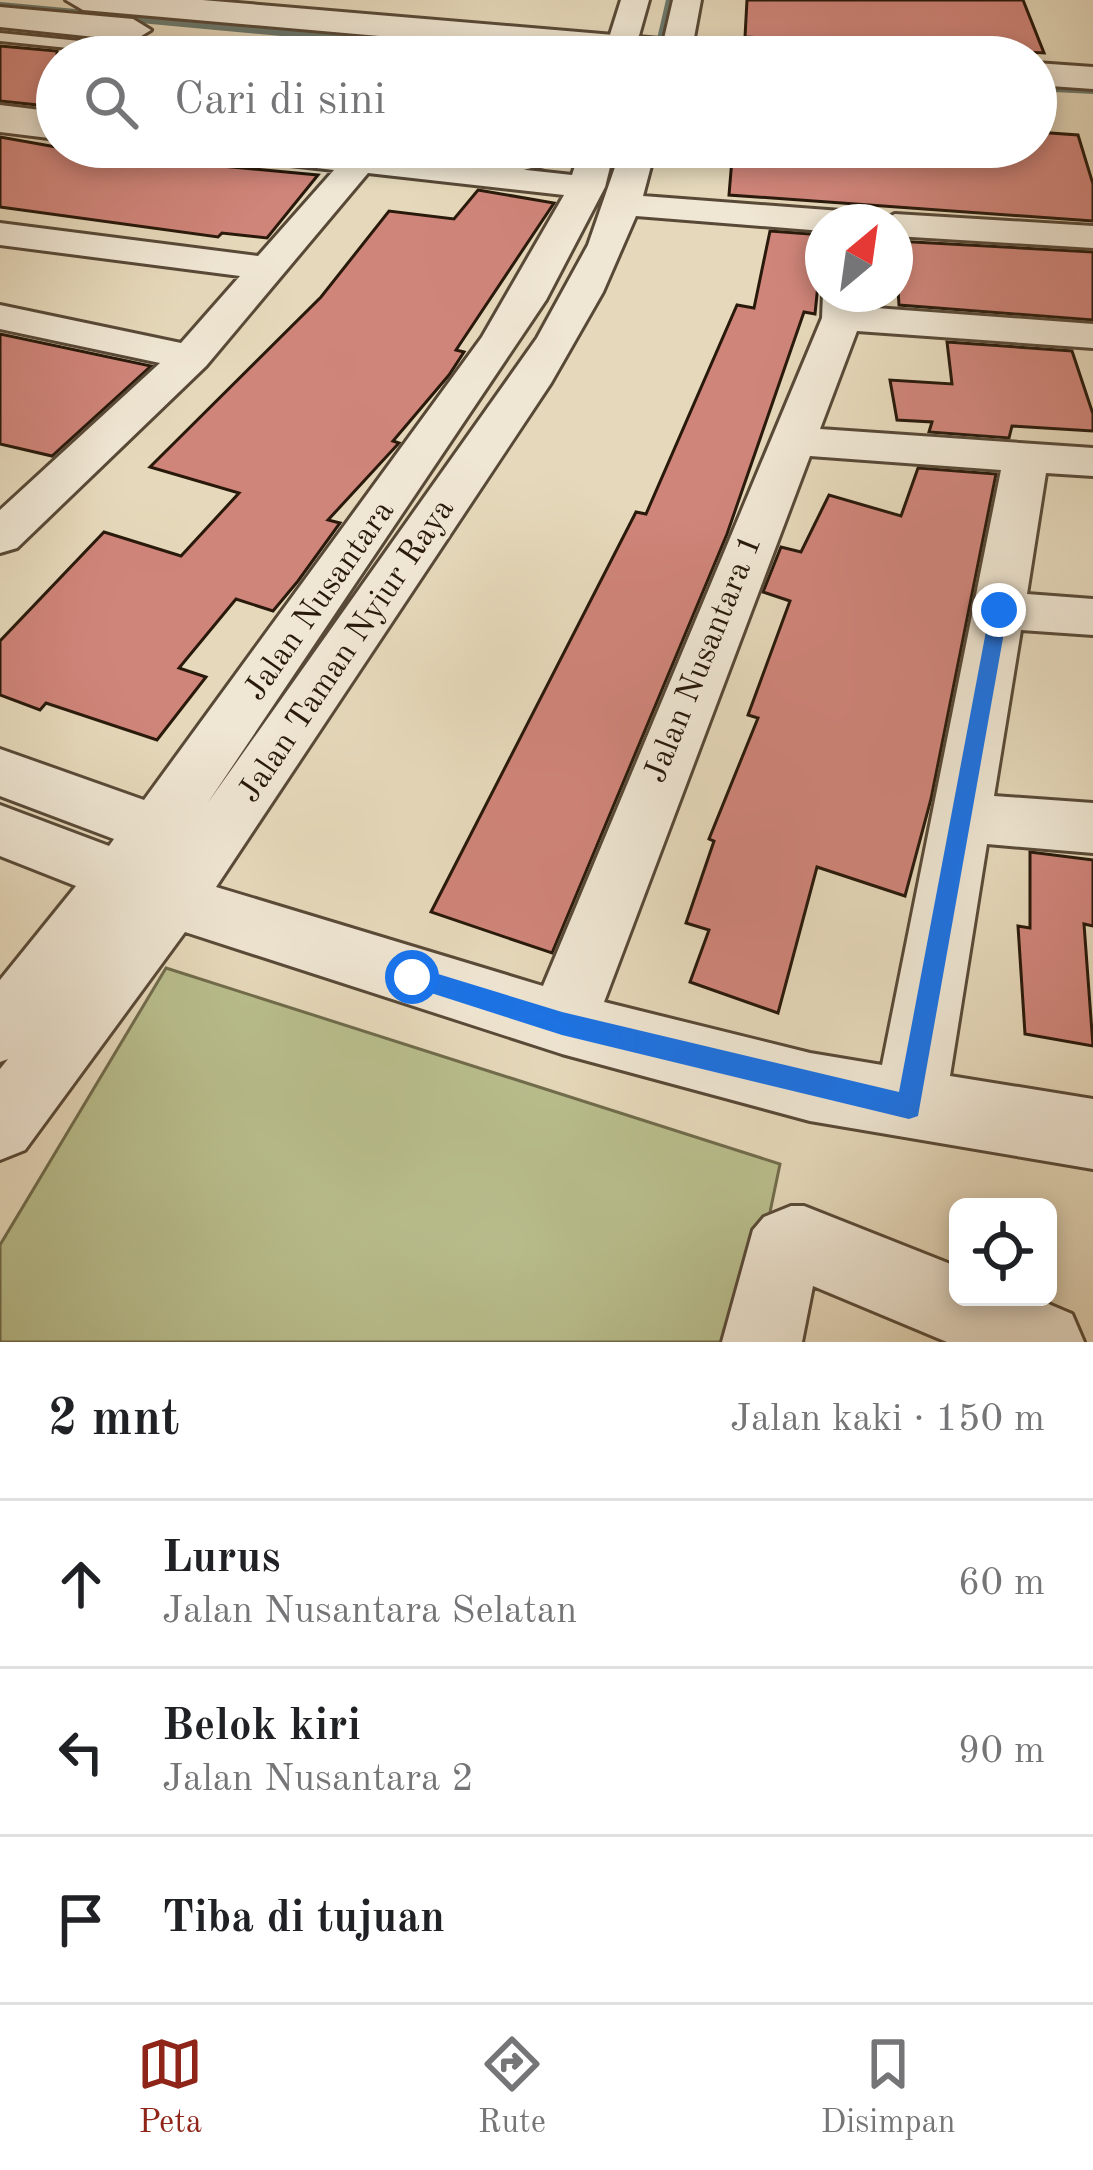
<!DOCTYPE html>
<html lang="id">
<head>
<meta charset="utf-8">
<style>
  body { margin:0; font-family:"Old Standard TT",serif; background:#f2f2f2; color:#202124 }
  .controls { position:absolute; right:36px; bottom:36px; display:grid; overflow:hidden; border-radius:18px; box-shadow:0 6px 18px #0003 }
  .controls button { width:108px; height:108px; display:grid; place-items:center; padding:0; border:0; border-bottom:3px solid #e0e0e0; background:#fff; color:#202124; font:60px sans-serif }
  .compass { position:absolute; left:805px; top:204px; width:108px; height:108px; border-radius:50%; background:#fff; box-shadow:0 6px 18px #0003; rotate:29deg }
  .stop { position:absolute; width:36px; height:36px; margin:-27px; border:9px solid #1a73e8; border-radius:50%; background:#fff }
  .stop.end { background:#1a73e8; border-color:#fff; box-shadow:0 3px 12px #0008 }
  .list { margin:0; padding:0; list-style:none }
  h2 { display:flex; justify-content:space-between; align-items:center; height:156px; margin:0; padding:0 48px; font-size:51px }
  h2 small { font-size:39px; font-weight:400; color:#757577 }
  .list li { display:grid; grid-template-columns:78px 1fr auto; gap:36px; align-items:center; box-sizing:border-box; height:168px; padding:0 48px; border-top:3px solid #e0e0e0 }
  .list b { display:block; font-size:45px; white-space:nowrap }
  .list p { margin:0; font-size:39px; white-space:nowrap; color:#757577 }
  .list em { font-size:39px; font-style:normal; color:#757577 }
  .icon { flex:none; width:66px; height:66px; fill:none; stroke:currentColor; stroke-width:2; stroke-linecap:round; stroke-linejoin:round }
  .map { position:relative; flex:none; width:1093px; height:1342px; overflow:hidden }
  .search { position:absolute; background:#fff; box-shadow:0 6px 18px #0003; left:36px; right:36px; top:36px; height:132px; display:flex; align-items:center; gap:30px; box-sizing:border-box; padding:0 42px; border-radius:66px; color:#757577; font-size:45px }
  .sheet { height:660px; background:#fff }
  nav { display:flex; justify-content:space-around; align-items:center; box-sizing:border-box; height:168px; border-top:3px solid #e0e0e0; background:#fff; font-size:33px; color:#757577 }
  nav a { display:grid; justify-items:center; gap:6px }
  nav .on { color:#8f2418 }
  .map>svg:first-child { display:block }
</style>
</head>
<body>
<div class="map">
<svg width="1093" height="1342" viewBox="0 0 1093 1342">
  <rect width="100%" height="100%" fill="#e6d9bb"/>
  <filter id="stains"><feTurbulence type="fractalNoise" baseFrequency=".00167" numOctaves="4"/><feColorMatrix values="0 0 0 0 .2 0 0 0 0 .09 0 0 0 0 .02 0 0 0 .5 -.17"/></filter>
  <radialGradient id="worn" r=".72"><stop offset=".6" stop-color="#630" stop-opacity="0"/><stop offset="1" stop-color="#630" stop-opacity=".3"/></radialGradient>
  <path fill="#b9be8d" stroke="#706c4c" stroke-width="3" d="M166,968L780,1164L743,1342H0V1245Z"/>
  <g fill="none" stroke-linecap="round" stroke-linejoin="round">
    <path stroke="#6a7a6f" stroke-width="8" d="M0,6L551,57
      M657,57L670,0
      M1036,87L1093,90"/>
  </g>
  <path fill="#d0857a" stroke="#28190b" stroke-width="3" d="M747,0H1023L1044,53L745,37Z
    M0,46L57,51V107L0,101Z
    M1036,132L1078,135L1093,184V221L729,195L733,147H1036Z
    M0,137L101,155L318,175L267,238L222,233L218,237L0,207Z
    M478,190L554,203L456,350L464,352L449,375L393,441L399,443L328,520L340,523L298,581L273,611L236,599L179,668L206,677L157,740L46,703L40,710L0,695V641L104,532L181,556L239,493L150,467L321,297L389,211L454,219Z
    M770,231L823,235L815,314L804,312L727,534L552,953L431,912L636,512L646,514L737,305L754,308Z
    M895,241L1093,252V320L899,305Z
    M0,334L151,366L52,456L0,444Z
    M947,342L1072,351L1093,414V431L1012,426L1009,438L929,432L932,422L897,420L890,380L952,384Z
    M918,468L996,474L931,799L905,896L817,867L778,1013L690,982L709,930L686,923L714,841L709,839L758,718L748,715L790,601L763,592L781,547L801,552L829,495L901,516Z
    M1030,852L1093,860V926L1084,924L1093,1046L1025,1034L1018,926L1030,928Z"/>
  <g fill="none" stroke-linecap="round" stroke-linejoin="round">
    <g stroke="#584937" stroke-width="6">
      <path id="service" d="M0,33L200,53L207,57H156L0,41Z
        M327,45L334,49L328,57H313Z
        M0,105L57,112V122L0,115Z
        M338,147H392L519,161L531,158L536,147H552L544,165L519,171L346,152Z"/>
    </g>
    <g stroke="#584937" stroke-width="6">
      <path id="minor" d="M621,0H649L633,57H603Z
        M673,0H701L693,43L684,57H654L663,43Z
        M0,112L57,119V139L0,132Z
        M201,147H312L572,175L581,147H615L605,187L546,300L207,804L537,338L588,245L622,147H656L643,196L841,211L859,222H823V231L636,216L603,292L551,383L216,887L543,986L822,318L823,294H863L862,307L1093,324V348L857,331L820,429L1093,448V476L1046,473L1027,594L1093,599V635L1021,630L994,796L1093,803V853L987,844L950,1076L1093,1099V1169L810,1121L562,1054L185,932L25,1150L0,1160V1069L8,1059L0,1062V980L76,886L0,856V805L109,846L114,839L0,796V749L144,800L482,337L564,195L368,173L206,366L17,548L0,553V510L160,363L0,329V305L181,343L240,276L0,245V223L258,256L334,170L218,157ZM810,456L1001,470L882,1065L810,1053L604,1002Z
        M895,214L1093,226V248L895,236V222H879Z
        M791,1206H804L958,1267V1297H1032L1072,1314L1084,1342H947L813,1286L802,1342H722L753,1230L764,1217Z"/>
    </g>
    <g stroke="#584937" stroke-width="6">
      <path id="tertiary" d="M66,0H202L743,46L761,57H618L83,10Z
        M0,7L133,19L151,30L133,41L0,27Z
        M1036,63L1093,67V89L1036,85Z"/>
    </g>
    <use href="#service" fill="#efe6d3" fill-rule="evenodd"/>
    <use href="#minor" fill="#efe6d3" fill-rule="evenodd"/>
    <use href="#tertiary" fill="#efe6d3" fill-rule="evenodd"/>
  </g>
  <path fill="#1a73e8" d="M999,603L1008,610L918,1116L909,1119L562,1035L403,984V969L412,966L562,1012L899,1092L990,610Z"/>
  <g text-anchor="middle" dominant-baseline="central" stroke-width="9" stroke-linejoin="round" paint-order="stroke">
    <g font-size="33" fill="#28190b" stroke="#efe6d3">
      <text transform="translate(320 601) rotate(-55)">Jalan Nusantara</text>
      <text transform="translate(347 651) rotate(-56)">Jalan Taman Nyiur Raya</text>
      <text transform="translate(704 659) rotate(-68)">Jalan Nusantara 1</text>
    </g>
  </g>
  <rect width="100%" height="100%" filter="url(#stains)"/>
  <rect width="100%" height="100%" fill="url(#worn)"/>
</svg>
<div class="controls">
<button><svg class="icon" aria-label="locate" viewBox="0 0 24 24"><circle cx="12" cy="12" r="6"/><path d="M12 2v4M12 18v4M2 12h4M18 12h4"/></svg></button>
</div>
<svg class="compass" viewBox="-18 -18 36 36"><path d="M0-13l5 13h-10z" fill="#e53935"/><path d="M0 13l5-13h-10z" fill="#757577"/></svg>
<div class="stop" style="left:412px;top:977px"></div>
<div class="stop end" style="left:999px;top:610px"></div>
<div class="search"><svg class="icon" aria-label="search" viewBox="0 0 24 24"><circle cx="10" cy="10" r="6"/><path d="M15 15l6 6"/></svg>Cari di sini</div>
</div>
<section class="sheet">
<h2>2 mnt<small>Jalan kaki · 150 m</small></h2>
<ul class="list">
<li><svg class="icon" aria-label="ahead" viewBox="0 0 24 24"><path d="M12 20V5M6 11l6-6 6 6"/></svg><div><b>Lurus</b><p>Jalan Nusantara Selatan</p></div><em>60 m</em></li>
<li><svg class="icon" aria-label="left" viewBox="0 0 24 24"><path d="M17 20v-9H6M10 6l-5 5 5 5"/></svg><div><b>Belok kiri</b><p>Jalan Nusantara 2</p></div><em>90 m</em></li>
<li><svg class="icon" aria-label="arrive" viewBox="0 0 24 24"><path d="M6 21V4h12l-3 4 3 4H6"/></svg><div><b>Tiba di tujuan</b></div></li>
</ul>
</section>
<nav>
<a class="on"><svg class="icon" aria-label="map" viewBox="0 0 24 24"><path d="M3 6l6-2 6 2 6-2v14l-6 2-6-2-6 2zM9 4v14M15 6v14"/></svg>Peta</a>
<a><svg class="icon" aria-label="directions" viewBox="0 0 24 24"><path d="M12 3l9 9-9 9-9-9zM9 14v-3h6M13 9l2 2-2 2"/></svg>Rute</a>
<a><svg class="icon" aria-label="saved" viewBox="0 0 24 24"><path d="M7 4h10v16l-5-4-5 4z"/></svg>Disimpan</a>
</nav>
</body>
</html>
